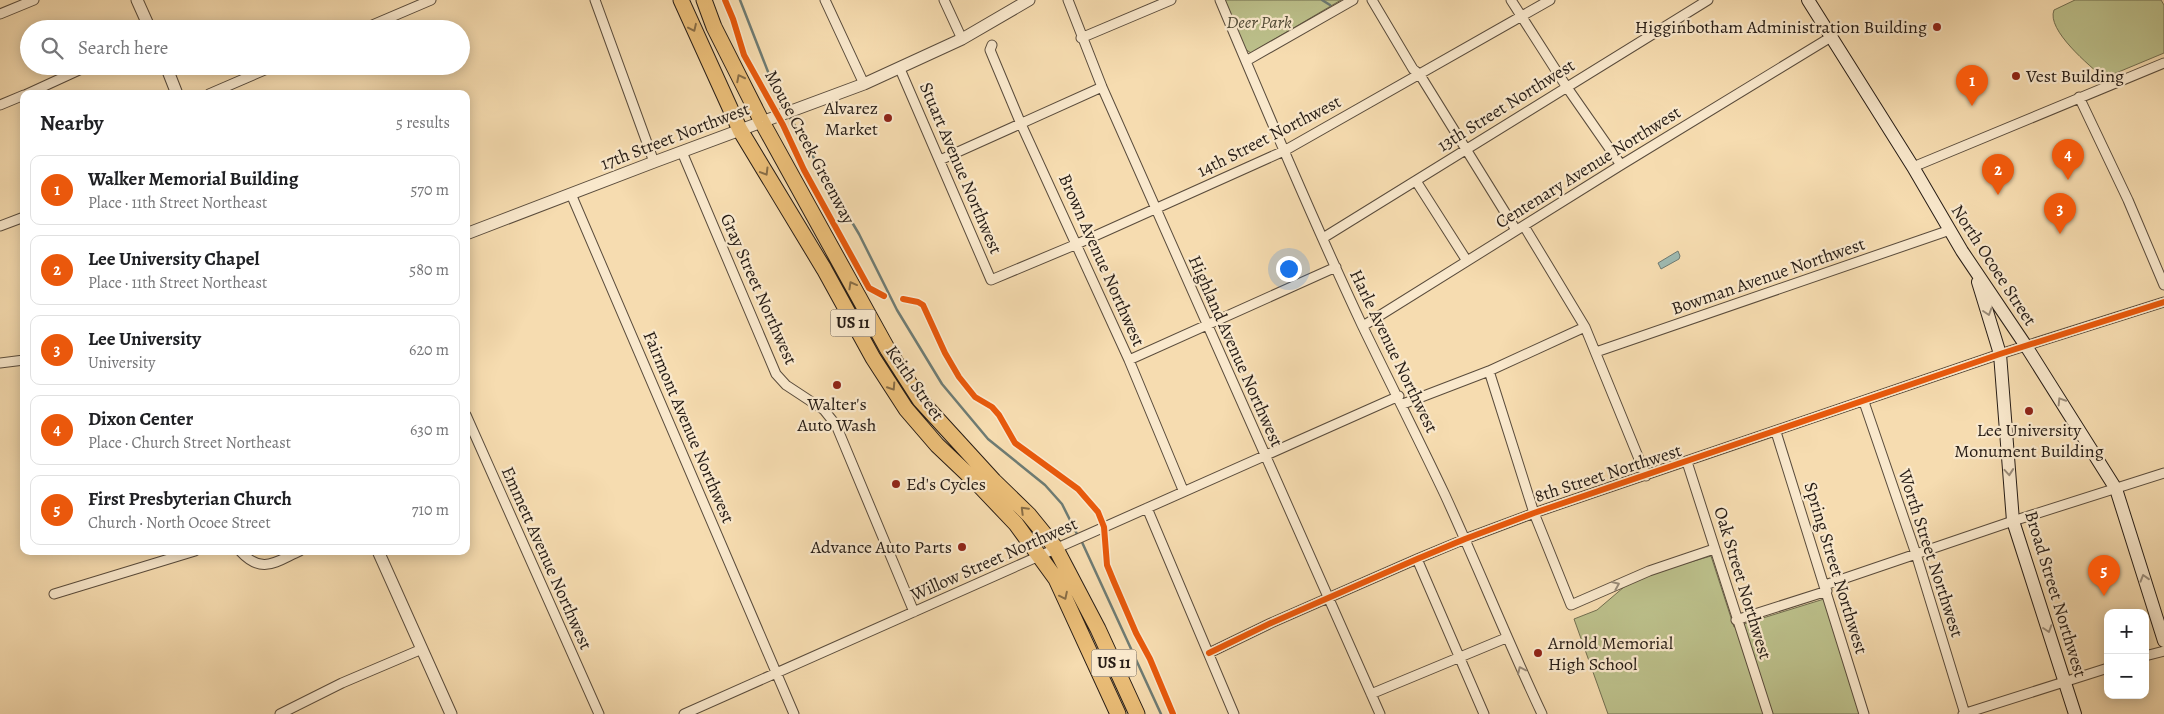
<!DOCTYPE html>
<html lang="en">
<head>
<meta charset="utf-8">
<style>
  body { margin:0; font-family:Alegreya,serif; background:#f6f6f6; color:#202124 }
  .controls { position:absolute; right:15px; bottom:15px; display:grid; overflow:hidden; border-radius:10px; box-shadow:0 2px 12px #0003 }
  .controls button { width:45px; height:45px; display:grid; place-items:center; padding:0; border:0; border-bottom:1px solid #e0e0e0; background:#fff; color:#202124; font:25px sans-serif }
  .you { position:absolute; left:1288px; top:268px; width:18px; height:18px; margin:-12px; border:4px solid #fff; border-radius:50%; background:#1a73e8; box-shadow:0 0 0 8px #1a73e833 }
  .badge { display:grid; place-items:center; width:32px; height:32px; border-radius:50%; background:#ea580c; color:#fff; font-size:16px; font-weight:700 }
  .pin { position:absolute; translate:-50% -41px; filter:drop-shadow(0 1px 2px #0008) }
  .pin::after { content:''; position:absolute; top:26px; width:18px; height:15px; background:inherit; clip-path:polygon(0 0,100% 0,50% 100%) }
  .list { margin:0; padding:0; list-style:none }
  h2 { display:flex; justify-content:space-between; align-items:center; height:65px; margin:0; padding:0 20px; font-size:21px }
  h2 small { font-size:16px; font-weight:400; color:#757577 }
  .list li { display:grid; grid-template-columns:32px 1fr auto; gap:15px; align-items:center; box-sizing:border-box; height:70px; margin:0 10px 10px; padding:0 10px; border:1px solid #e0e0e0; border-radius:10px }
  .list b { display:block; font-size:19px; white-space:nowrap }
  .list p { margin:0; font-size:16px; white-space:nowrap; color:#757577 }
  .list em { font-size:16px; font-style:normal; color:#757577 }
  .icon { flex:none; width:28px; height:28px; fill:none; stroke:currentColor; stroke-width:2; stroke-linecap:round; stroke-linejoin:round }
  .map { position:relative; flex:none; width:2164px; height:714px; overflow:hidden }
  .search { position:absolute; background:#fff; box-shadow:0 2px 12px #0003; left:20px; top:20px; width:450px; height:55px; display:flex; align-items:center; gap:12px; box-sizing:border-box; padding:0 18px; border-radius:28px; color:#757577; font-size:19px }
  .panel { position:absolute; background:#fff; box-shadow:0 2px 12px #0003; left:20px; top:90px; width:450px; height:465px; border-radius:10px }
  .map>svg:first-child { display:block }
</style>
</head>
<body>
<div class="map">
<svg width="2164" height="714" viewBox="0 0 2164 714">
  <rect width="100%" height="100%" fill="#f6dcb0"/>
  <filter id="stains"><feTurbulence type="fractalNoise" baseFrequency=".004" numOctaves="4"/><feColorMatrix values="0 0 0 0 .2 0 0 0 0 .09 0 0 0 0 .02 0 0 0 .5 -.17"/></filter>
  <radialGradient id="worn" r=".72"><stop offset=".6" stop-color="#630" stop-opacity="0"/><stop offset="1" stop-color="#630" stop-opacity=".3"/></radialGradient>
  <path fill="#bcc08b" stroke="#716e50" d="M1225,0H1341L1251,53L1245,49Z
    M2075,0H2161L2164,5V53L2104,78C2090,66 2046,30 2054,10Z
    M1711,556L1734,627L1824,599L1860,714H1608L1574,619L1597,610L1624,587L1635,581L1663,570Z"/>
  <path fill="#9ebab2" stroke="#6e7b73" d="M1678,251L1680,256L1679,259L1661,269L1658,263Z"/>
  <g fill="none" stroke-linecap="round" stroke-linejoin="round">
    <path stroke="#6e7b73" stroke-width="2.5" d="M740,0L772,82L786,109
      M1322,0L1330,5
      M789,116L859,234L897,310L942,384L988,439L1045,485L1062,504L1078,536
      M1081,540L1161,714"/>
    <g stroke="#5a4c3c" stroke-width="11">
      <path id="minor" d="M595,0L654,162
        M825,0L864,84
        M944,0L962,39
        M1068,0L1102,87L1380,714
        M1220,0C1266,109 1312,218 1362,325C1389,381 1418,438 1445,495C1478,567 1508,642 1542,714
        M1372,0L1413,69L1420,75L1516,230
        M1511,0L1566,86L1621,165
        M0,14L34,0
        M363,29L431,0
        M1081,38L1171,0
        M992,45L990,50L1021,124L1129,360L1183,490
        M1246,61L1353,0
        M900,69L991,280L1077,244L1284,151L1550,0
        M27,94L88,66
        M209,94L274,66
        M2079,97L2128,200L2164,285
        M0,105L24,95
        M682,152L776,374L786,385L824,410L836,425L914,612
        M940,160L1102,87
        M1913,167L2164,63
        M1416,181L1467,261
        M571,194L794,714
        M0,226L24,217
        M1524,226L1585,327L1646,476
        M1323,238L1708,0
        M1363,326L1621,165L1831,37
        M1596,352L1950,230
        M1129,360L1336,267
        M0,363L24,360
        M1489,371L1534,513L1571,605L1649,571L1714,549
        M1864,402L1916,554L1965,714
        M1403,404L1489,371L1585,327
        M466,415L599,714
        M1776,432L1864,714
        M1687,462L1768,714
        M1147,508L1234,714
        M240,551C262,575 275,562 300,551
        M1417,559L1484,714
        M1825,585L2013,521L2164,473
        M54,594L195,551
        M1736,620L1827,591
        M1209,653L1271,623L1417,559L1465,539L1534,513L2000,354L2164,302
        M2145,656L2164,651
        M1371,694L1506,638
        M280,714L342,683L422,649
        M684,714L1399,396
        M1963,714L2108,668"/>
    </g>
    <g stroke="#5a4c3c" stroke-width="13">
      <path id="tertiary" d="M137,0L150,29
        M166,66L177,94
        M466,234L654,162L864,84L962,39L1029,0
        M378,551L451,714"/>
    </g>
    <g stroke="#261c15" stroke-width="14">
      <path id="secondary" d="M1808,0L1913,167L1962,251L2026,346L2116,489L2164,641
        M1978,282L2000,354L2013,521L2075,714"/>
    </g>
    <g stroke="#261c15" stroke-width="17">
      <path id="primary" d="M681,0L740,130L824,269L873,358L906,409L937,445L977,483L1016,524L1056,579L1118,714
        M704,0L714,27L762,122L888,350L920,400L994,481L1029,515L1055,547L1098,629L1137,714"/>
    </g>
    <use href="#minor" stroke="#f9e8cc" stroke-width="9"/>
    <use href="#tertiary" stroke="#f9e8cc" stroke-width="11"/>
    <use href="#secondary" stroke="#f9e8cc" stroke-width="12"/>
    <use href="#primary" stroke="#ebbe78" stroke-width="15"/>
    <g stroke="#f9e8cc" stroke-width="9">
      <path id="cycleway" d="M725,0L733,19L744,55L783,125L804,170L869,288L884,296
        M903,299L918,302L923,305L945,353L959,377L975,397L992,407L999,415L1015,443L1078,489L1098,512L1104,527L1107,565L1114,582L1136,633L1150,659L1173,714
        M1209,653L1271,623L1417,559L1465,539L1534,513L2000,354L2164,302"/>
    </g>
    <use href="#cycleway" stroke="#e8590c" stroke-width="6"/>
  </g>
  <defs><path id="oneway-chevron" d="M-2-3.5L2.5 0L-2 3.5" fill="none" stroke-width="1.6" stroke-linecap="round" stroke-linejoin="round" transform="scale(1.25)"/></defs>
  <g stroke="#886d46">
    <use href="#oneway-chevron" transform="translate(693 28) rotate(65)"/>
    <use href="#oneway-chevron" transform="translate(740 78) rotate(-117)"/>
    <use href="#oneway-chevron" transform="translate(765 172) rotate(59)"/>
    <use href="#oneway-chevron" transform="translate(852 285) rotate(-119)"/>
    <use href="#oneway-chevron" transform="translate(892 387) rotate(57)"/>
    <use href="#oneway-chevron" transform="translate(1024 510) rotate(-135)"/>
    <use href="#oneway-chevron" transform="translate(1064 596) rotate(64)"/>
  </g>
  <g stroke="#9a8c7a">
    <use href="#oneway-chevron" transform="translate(1988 312) rotate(72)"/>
    <use href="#oneway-chevron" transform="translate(2061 401) rotate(-122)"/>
    <use href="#oneway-chevron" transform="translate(2009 472) rotate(85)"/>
    <use href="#oneway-chevron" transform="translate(2144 578) rotate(-107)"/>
    <use href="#oneway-chevron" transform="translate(1616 585) rotate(-23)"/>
    <use href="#oneway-chevron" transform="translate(2048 629) rotate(72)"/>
    <use href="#oneway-chevron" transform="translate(1521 670) rotate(-115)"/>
  </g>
  <g fill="#8f2418" stroke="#f9e8cc" stroke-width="2">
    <circle cx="1937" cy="27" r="5"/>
    <circle cx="2016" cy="76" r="5"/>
    <circle cx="888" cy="118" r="5"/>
    <circle cx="837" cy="385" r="5"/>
    <circle cx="2029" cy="411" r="5"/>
    <circle cx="896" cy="484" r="5"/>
    <circle cx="962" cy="547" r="5"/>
    <circle cx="1538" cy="653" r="5"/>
  </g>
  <g text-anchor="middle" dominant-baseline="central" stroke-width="4.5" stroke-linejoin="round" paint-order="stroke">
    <g fill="#f9e8cc" stroke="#65594c" stroke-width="1">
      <rect x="830.5" y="309.5" width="45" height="27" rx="4"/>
      <rect x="1091.5" y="649.5" width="45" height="27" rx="4"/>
    </g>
    <g font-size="16" font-weight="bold" fill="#261c15">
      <text x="853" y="323">US 11</text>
      <text x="1114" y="663">US 11</text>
    </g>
    <g font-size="18" font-style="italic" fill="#534d38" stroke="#f9e8cc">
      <text x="1259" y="22">Deer Park</text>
    </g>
    <g font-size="18" fill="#261c15" stroke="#f9e8cc" text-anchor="end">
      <text x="1927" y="27">Higginbotham Administration Building</text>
      <text x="2026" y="76" text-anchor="start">Vest Building</text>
      <text x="878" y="108">Alvarez<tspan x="878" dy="21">Market</tspan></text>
      <text x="837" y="404" text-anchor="middle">Walter's<tspan x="837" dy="21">Auto Wash</tspan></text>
      <text x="2029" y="430" text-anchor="middle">Lee University<tspan x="2029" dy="21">Monument Building</tspan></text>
      <text x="906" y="484" text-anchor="start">Ed's Cycles</text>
      <text x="952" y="547">Advance Auto Parts</text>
      <text x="1548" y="643" text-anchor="start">Arnold Memorial<tspan x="1548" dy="21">High School</tspan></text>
    </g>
    <g font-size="18" fill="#261c15" stroke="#f9e8cc">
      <text transform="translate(1506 105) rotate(-32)">13th Street Northwest</text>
      <text transform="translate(675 136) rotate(-21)">17th Street Northwest</text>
      <text transform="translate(1269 136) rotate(-27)">14th Street Northwest</text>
      <text transform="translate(810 147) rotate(62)">Mouse Creek Greenway</text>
      <text transform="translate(1588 167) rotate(-32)">Centenary Avenue Northwest</text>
      <text transform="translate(961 168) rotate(67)">Stuart Avenue Northwest</text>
      <text transform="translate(1102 260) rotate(66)">Brown Avenue Northwest</text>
      <text transform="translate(1994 265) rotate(57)">North Ocoee Street</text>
      <text transform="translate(1768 276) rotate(-19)">Bowman Avenue Northwest</text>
      <text transform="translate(759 289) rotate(66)">Gray Street Northwest</text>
      <text transform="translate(1236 351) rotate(66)">Highland Avenue Northwest</text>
      <text transform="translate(1394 351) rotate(64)">Harle Avenue Northwest</text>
      <text transform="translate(915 383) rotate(55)">Keith Street</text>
      <text transform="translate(689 427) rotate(67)">Fairmont Avenue Northwest</text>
      <text transform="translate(1608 473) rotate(-18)">8th Street Northwest</text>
      <text transform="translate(1931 553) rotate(72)">Worth Street Northwest</text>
      <text transform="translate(547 558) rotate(66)">Emmett Avenue Northwest</text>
      <text transform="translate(994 559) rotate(-24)">Willow Street Northwest</text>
      <text transform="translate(1836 568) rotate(73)">Spring Street Northwest</text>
      <text transform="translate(1743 583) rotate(73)">Oak Street Northwest</text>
      <text transform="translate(2056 594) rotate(73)">Broad Street Northwest</text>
    </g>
  </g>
  <rect width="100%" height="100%" filter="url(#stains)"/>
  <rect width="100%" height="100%" fill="url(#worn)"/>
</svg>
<div class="controls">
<button>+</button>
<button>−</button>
</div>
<div class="you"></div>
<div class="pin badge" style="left:1972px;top:106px">1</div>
<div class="pin badge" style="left:1998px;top:195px">2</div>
<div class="pin badge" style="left:2060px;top:234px">3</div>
<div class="pin badge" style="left:2068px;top:180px">4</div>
<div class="pin badge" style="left:2104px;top:596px">5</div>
<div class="search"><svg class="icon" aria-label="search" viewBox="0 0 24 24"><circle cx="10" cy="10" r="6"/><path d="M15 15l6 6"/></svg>Search here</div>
<section class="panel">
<h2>Nearby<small>5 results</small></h2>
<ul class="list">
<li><span class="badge">1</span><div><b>Walker Memorial Building</b><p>Place · 11th Street Northeast</p></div><em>570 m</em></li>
<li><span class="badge">2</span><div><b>Lee University Chapel</b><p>Place · 11th Street Northeast</p></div><em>580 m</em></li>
<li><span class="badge">3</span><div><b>Lee University</b><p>University</p></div><em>620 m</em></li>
<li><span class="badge">4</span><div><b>Dixon Center</b><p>Place · Church Street Northeast</p></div><em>630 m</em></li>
<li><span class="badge">5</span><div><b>First Presbyterian Church</b><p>Church · North Ocoee Street</p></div><em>710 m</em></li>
</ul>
</section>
</div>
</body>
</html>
